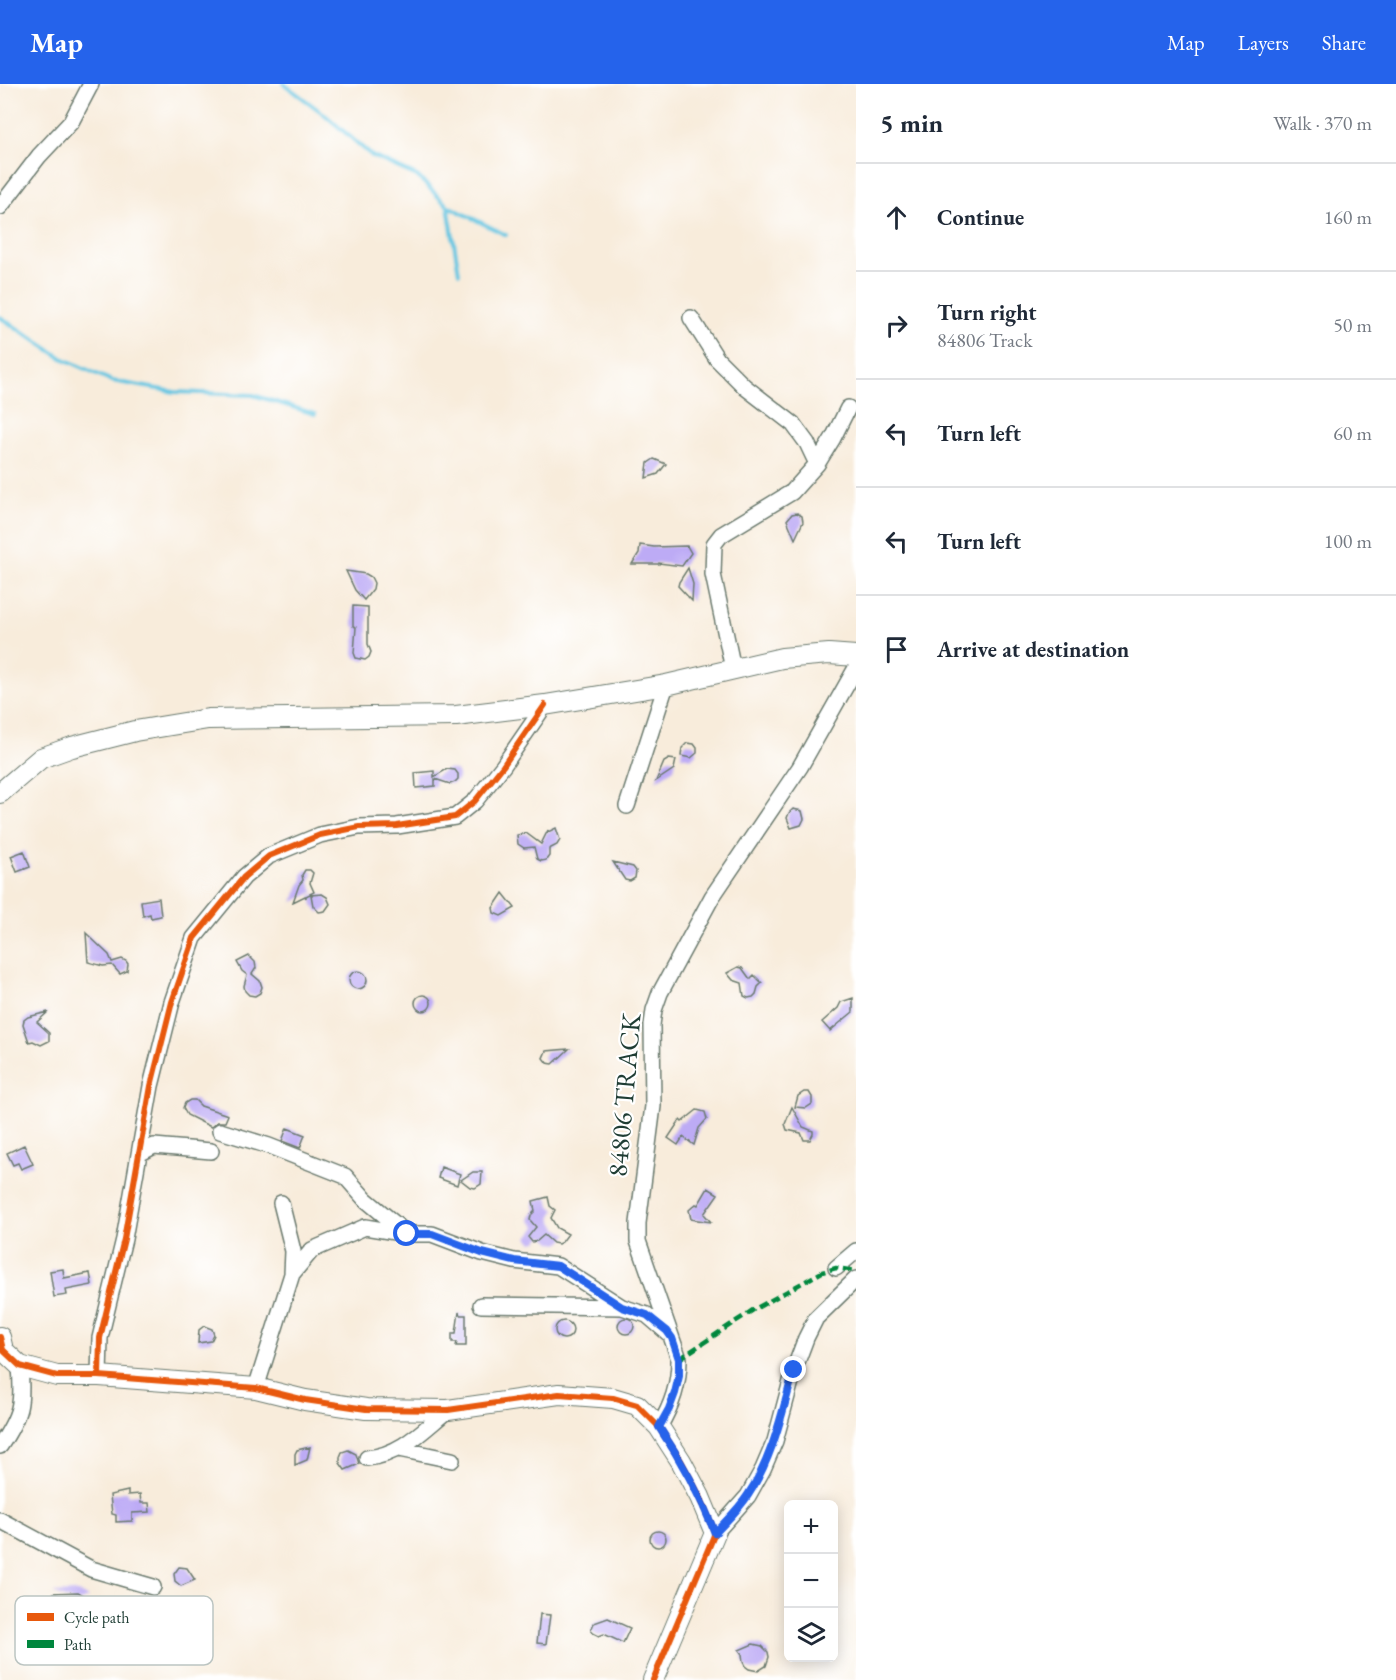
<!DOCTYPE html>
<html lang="en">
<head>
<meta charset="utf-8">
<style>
  body { margin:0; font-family:"EB Garamond",serif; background:#f6f6f7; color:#1f2937 }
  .controls { position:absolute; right:18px; bottom:18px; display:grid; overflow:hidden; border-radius:9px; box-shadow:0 3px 15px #0003 }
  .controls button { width:54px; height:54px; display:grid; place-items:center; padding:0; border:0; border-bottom:2px solid #e0e1e3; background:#fff; color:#1f2937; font:30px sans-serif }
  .stop { position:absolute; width:18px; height:18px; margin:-14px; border:4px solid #2563eb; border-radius:50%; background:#fff }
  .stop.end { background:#2563eb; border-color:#fff; box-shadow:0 2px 6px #0008 }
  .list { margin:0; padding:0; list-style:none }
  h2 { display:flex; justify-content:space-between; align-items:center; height:78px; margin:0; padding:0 24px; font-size:26px }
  h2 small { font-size:20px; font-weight:400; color:#747a83 }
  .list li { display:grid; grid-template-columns:39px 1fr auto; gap:18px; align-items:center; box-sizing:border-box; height:108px; padding:0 24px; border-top:2px solid #e0e1e3 }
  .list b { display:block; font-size:22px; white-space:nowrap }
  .list p { margin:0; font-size:20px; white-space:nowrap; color:#747a83 }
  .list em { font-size:20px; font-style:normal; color:#747a83 }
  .icon { flex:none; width:33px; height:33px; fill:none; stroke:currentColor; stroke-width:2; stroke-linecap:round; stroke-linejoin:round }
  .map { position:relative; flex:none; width:856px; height:1596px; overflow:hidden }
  header { display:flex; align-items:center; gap:36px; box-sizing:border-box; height:84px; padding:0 30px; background:#2563eb; color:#fff }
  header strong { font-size:28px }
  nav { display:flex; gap:33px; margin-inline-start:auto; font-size:21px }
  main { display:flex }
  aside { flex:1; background:#fff }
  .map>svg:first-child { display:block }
</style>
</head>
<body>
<header>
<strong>Map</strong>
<nav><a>Map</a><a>Layers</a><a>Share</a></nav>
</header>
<main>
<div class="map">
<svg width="856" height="1596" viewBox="0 0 856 1596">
  <rect width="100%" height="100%" fill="#fff"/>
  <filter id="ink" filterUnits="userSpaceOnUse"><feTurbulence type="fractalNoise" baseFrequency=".0167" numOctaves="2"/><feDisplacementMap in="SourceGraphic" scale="12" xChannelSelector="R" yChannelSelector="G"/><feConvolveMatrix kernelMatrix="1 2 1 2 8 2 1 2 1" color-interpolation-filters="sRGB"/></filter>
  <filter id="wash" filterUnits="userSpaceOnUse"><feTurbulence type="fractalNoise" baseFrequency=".008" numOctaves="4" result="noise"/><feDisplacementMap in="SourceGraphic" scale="24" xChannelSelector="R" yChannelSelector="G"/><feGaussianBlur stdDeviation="1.35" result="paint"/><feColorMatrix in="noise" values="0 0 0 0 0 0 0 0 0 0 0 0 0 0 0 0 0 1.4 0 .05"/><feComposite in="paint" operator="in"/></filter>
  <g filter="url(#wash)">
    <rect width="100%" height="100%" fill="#f8ecdb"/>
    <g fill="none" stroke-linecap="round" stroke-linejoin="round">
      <path stroke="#64c6e2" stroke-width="4" d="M284,0L324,30L372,72L417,92L448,122L459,189
        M448,122L506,151
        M0,233L62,274L112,297L175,308L253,311L315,330"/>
    </g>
    <g id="blocks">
      <path fill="#bdabf5" d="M654,375L666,380L658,390L646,394L648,379Z
        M797,429L802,432L803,438L795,455L787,436L792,430Z
        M640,461L654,463L687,462L691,469L682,482L659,479V480H632L639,469Z
        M688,484L693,500L692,517L678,502L679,498Z
        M346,487L366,490L371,493L374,499L373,505L364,516L355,506Z
        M353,522L368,523V560L371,568L369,573L365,576L356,574L354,569L356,543L353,542Z
        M687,659L694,660L697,664V669L691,674L681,672L682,664Z
        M669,675L676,676L674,685L656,697L664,678Z
        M447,685L455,686L458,690V695L455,698L450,700L435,695V702L416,704L415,689L434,687V693Z
        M793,725L802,727L804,735L801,741L791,744L787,734L789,729Z
        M556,744L560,756L557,761L549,765V772L546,776L541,777L537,775L534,763L524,764L518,760L517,751L526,749L541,760L548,746V748Z
        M24,767L30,783L17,788L11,772Z
        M613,778L633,783L636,787L635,794L630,797L625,796Z
        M305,786H310L313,789L310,799L314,808L306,812V814L305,812L293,818L299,801L303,796L302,791Z
        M503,809L515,824L501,832L494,829L493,824Z
        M322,810L327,813L330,820L325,827L319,828L313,822L311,811Z
        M159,814L161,832L151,834L150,830L143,832L141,817Z
        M86,849L109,871L112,878L122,875L126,877L128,880L127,887L120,890L112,881L103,882L88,878Z
        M249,872L255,878L256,884L252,890L260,897L262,903L260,909L255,912L249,911L245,907L244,902L247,891L242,887L237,878Z
        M738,883L742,884L750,895L754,891L762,899L758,903L756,910L753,913L748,914L744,912L742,899L733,896L727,889Z
        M349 896a9 9 0 1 1 18 0a9 9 0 1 1-18 0Z
        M415 919a8 8 0 1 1 16 0a8 8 0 1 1-16 0Z
        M853,914V928L830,947L822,938L838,924L841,918Z
        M48,928L37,938L49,949V957L41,961L33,957L29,958L23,940L24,936L28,933Z
        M569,965L553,980L547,979L543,974L546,967Z
        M804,1008H809L812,1013V1020L806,1024L795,1023L798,1012Z
        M190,1016H195L201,1022L228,1031L225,1038H217L211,1043L187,1031L183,1024L185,1019Z
        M792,1023L803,1043L813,1047V1050L810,1056H804L801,1049L787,1046L785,1040Z
        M697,1026L705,1028L707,1035L699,1044L694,1061L683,1053L678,1061L668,1054L680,1036L682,1038Z
        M287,1044L305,1051L300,1064L282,1057Z
        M24,1061L33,1080L21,1085L18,1079L13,1081L7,1069Z
        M441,1083L460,1090L457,1101L438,1094Z
        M473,1088H482L481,1100L475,1104L470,1103L461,1096Z
        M708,1104L718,1110L704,1130L711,1138L691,1135L689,1126L696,1120L698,1121Z
        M548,1113L550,1122L555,1126L551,1134L557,1144L568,1150L562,1158L558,1160L553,1159L544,1151L537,1157L532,1158L528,1153L536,1143L530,1136L531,1131L535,1127L533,1117Z
        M63,1185L64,1194L90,1189L92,1201L66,1206L67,1211L54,1213L50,1187Z
        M459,1228L460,1231H466V1262H456L457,1258H452V1249H456Z
        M618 1242a8 8 0 1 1 16 0a8 8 0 1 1-16 0Z
        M555 1246a9 9 0 1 1 18 0a9 9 0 1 1-18 0Z
        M204,1242L212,1245L214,1251L211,1257L198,1259L199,1246Z
        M310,1363L307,1376L295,1381V1370L297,1366Z
        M348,1366L356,1370L359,1380L345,1386L340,1379V1373L342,1368Z
        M128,1407V1411L140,1410L141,1419H149L150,1428L132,1429V1437L116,1438V1431L112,1430L110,1411Z
        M650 1455a8 8 0 1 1 16 0a8 8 0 1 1-16 0Z
        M179,1483L187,1484L195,1496L181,1502L175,1497L174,1490Z
        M78,1508L88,1514L76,1519L53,1509Z
        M540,1530L550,1531L546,1560L537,1559Z
        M608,1534L630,1544L623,1559L604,1550L599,1552L593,1549L591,1546L594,1539Z
        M753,1560L762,1562L768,1568L769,1573L766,1582L758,1587L749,1585L745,1582L743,1578L742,1570L739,1566Z"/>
    </g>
  </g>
  <g filter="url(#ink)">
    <use href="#blocks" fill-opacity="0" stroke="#6b7a6e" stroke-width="1.5"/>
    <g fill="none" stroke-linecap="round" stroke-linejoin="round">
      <g stroke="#6b7a6e" stroke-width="18">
        <path id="minor" d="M0,123L39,72L71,38L91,0
          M691,234L717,275L745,303L793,340L807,359L817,380
          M733,585L713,490L714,460L721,451L792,408L817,380L833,354L848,324
          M627,722L666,601
          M220,1047L269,1062L345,1092L365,1115L407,1150H432L482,1169L514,1177L558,1182L622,1223
          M139,1070L154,1062L211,1067
          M836,1184L856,1167
          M292,1190L312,1166L365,1143L407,1150
          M481,1221L622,1223L647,1231L668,1249
          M99,1292L100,1254L124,1155L151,1002L172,918L194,854L244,793L269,772L320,751L359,743L397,742L455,733L475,717L503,682L545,621
          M256,1304L292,1190L293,1167L281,1119
          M659,1343C672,1321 679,1301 679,1275L638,1157V1139L653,1022L652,941L654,926L660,909L712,813L800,683L856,584
          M0,1362C21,1330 23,1320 20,1282
          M399,1365L452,1376
          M367,1374C401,1371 423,1346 448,1326
          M0,1436L91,1485L153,1503
          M715,1449L748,1412L763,1385L775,1357L794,1286L806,1254L816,1234L856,1195"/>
      </g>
      <g stroke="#6b7a6e" stroke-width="22">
        <path id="tertiary" d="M0,709L41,674L72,663L135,647L208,635L456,632L545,621L666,601L782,574L829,570L856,572
          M0,1253L3,1266L20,1282L57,1292H99L256,1304L305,1316L366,1325L448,1326L559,1310L613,1314L637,1321L659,1343L681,1377L700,1413L715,1449L653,1596"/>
      </g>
      <use href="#minor" stroke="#fff" stroke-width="15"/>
      <use href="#tertiary" stroke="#fff" stroke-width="20"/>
      <path stroke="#00873e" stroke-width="4.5" stroke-dasharray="9 4.5" stroke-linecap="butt" d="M679,1275L753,1226L822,1188L836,1184L856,1187"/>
      <g stroke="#fff" stroke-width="10">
        <path id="cycleway" d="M0,1253L3,1266L20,1282L57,1292H99L256,1304L305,1316L366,1325L448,1326L559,1310L613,1314L637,1321L659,1343L681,1377L700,1413L715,1449L653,1596
          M99,1292L100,1254L124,1155L151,1002L172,918L194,854L244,793L269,772L320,751L359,743L397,742L455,733L475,717L503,682L545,621"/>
      </g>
      <use href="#cycleway" stroke="#e8590c" stroke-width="6"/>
    </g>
  </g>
  <g fill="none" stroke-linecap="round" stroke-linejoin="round" filter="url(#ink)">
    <path stroke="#2563eb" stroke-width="8" d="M407,1150H432L482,1169L514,1177L558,1182L622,1223L647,1231L667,1247L672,1254L679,1275V1292L675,1309L669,1325L659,1343C682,1377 700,1411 715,1449C726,1437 739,1425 748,1411C773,1373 782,1329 794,1286"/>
  </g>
  <g text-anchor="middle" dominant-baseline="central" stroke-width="4.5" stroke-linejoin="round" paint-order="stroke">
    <g font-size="27" fill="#1f3d34" stroke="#fff">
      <text transform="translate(624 1011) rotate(-85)">84806 TRACK</text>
    </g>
  </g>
  <rect x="15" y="1512" width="198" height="69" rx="9" fill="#fff" stroke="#bcc5c2" stroke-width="1.5"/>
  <rect x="27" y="1529" width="27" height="8" fill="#e8590c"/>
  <rect x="27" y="1556" width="27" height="8" fill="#00873e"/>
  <g font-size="16" fill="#1f3d34">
    <text x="64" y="1539">Cycle path</text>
    <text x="64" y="1566">Path</text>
  </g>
</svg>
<div class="controls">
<button>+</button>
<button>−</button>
<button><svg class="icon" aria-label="layers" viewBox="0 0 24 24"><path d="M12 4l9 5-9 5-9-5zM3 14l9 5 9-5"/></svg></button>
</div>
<div class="stop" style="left:407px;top:1150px"></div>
<div class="stop end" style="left:794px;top:1286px"></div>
</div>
<aside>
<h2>5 min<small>Walk · 370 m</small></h2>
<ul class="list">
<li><svg class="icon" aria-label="ahead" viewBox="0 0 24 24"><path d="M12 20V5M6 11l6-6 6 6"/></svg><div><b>Continue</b></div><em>160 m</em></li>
<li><svg class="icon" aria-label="right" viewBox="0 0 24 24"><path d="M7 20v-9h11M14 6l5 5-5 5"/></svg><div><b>Turn right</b><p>84806 Track</p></div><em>50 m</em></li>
<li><svg class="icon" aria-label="left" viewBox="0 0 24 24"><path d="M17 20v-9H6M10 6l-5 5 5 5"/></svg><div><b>Turn left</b></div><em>60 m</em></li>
<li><svg class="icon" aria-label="left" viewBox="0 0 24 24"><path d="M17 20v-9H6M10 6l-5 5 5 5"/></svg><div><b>Turn left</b></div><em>100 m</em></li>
<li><svg class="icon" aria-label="arrive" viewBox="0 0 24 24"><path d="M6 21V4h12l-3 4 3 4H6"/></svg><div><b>Arrive at destination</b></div></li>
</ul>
</aside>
</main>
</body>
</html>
